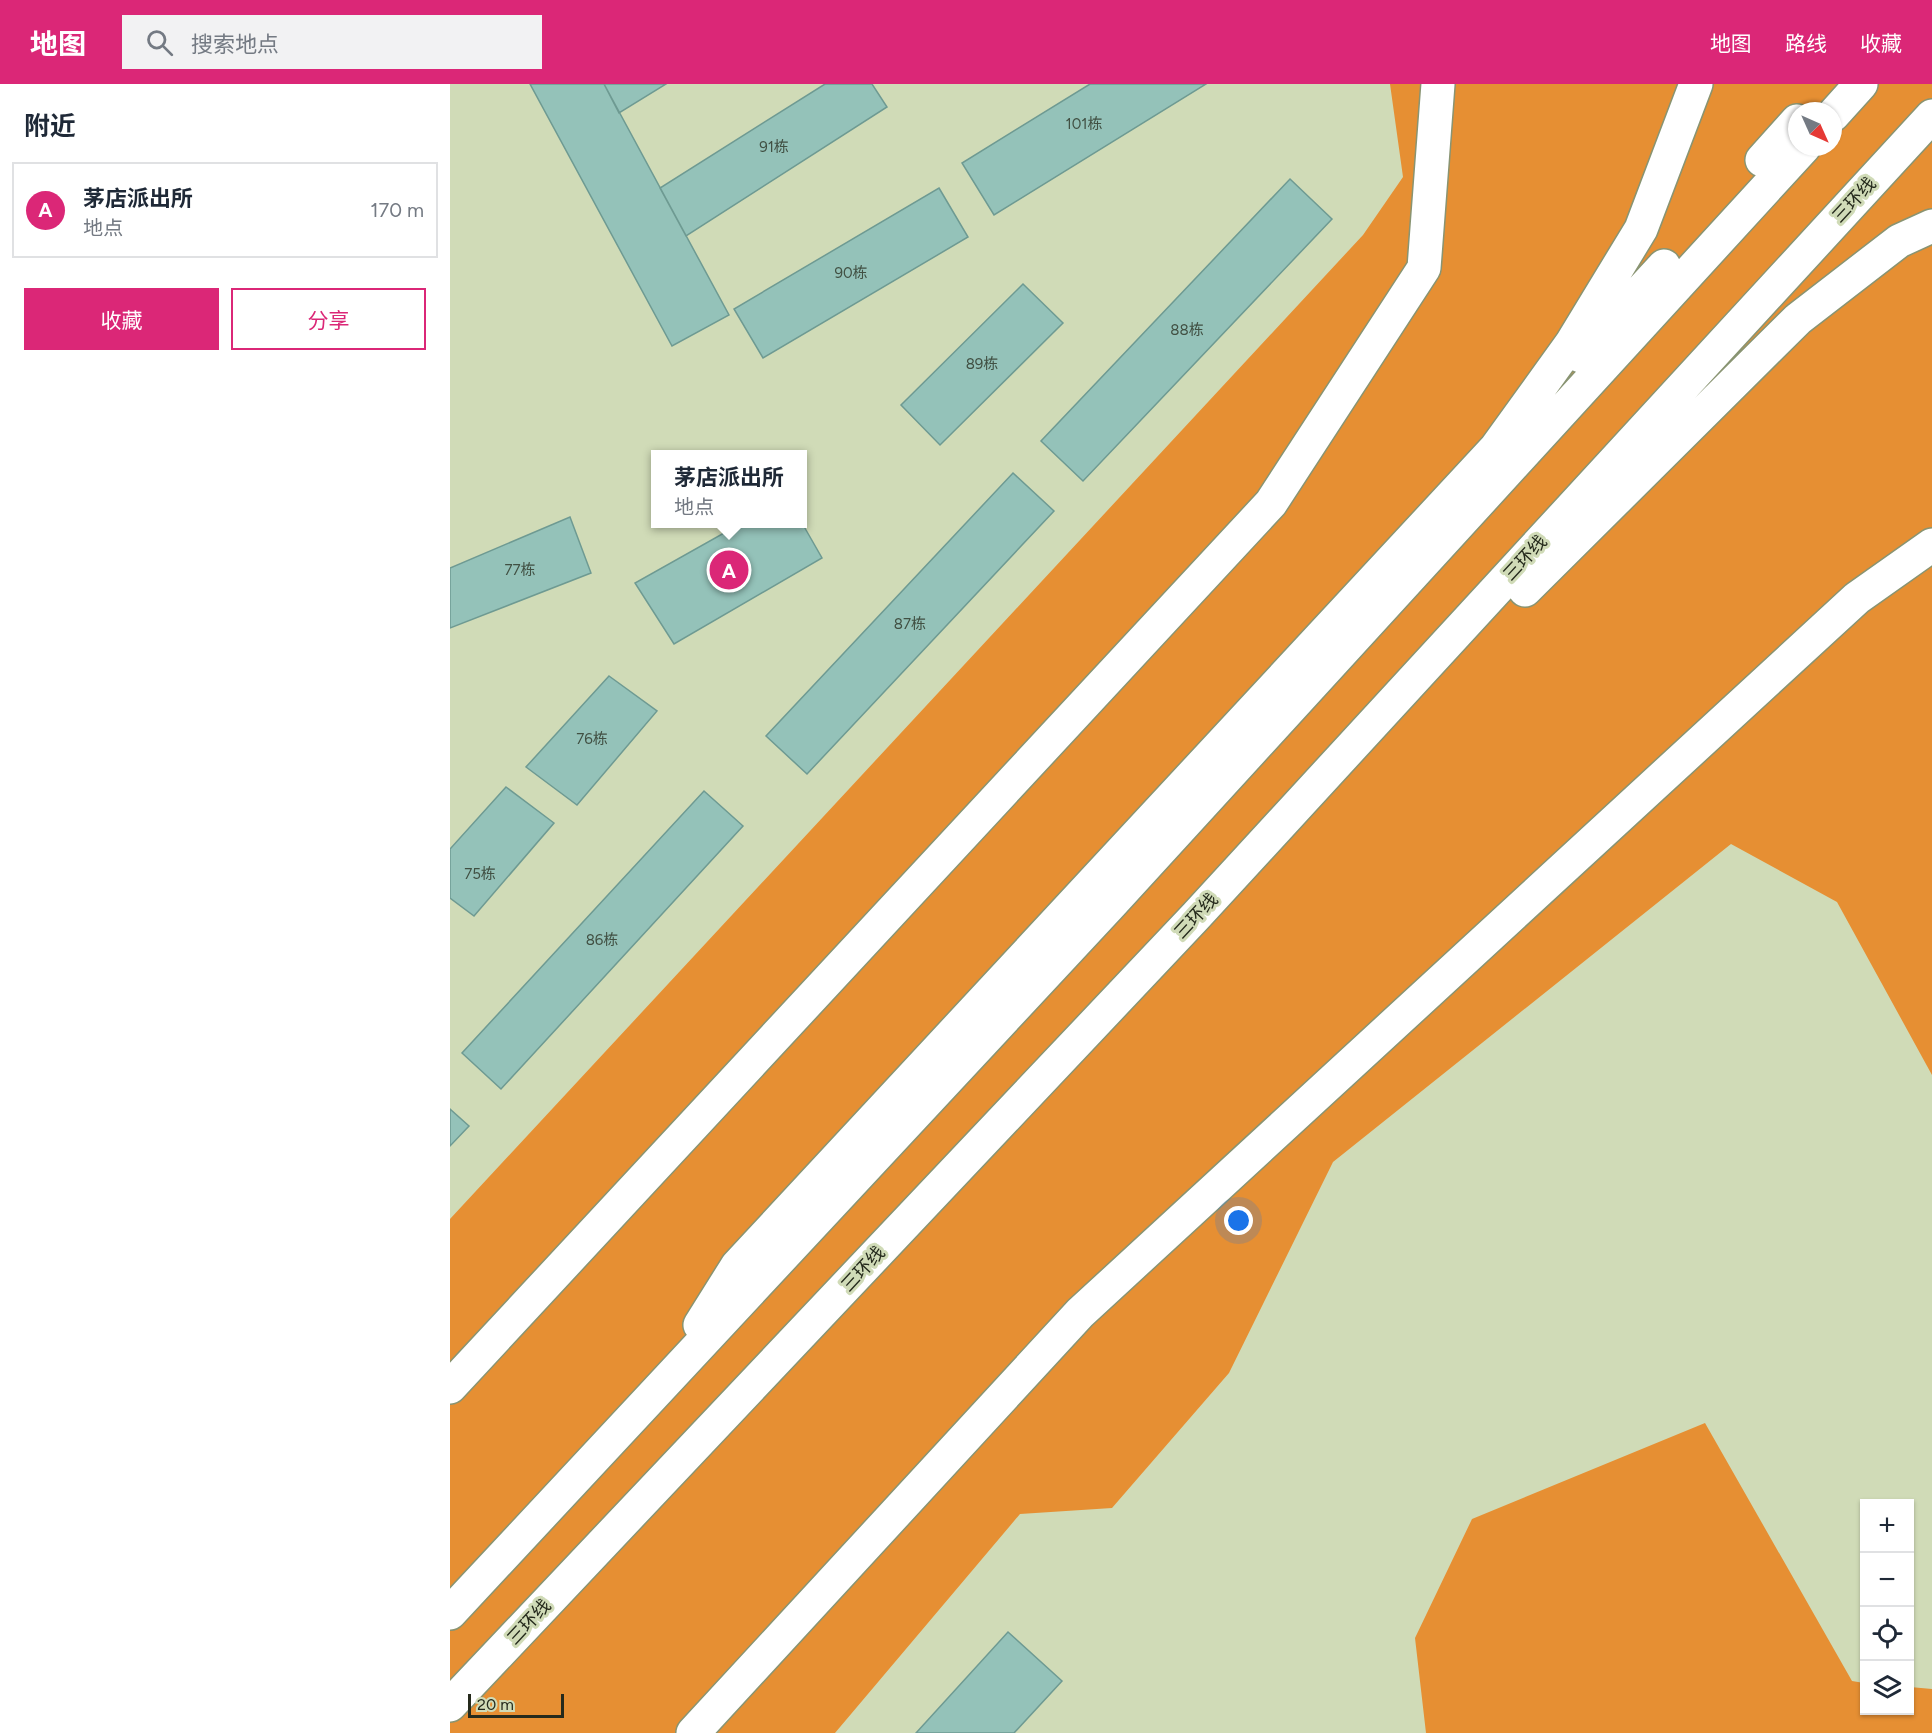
<!DOCTYPE html>
<html lang="zh">
<head>
<meta charset="utf-8">
<style>
  body { margin:0; font-family:Figtree,"Noto Sans SC",sans-serif; background:#f2f2f3; color:#1f2937 }
  .controls { position:absolute; right:18px; bottom:18px; display:grid; overflow:hidden; border-radius:0px; box-shadow:0 2px 4px #0004 }
  .controls button { width:54px; height:54px; display:grid; place-items:center; padding:0; border:0; border-bottom:2px solid #e0e1e3; background:#fff; color:#1f2937; font:30px sans-serif }
  .compass { position:absolute; left:1338px; top:18px; width:54px; height:54px; border-radius:50%; background:#fff; box-shadow:0 2px 4px #0004; rotate:135deg }
  .scale { position:absolute; left:18px; bottom:15px; width:96px; box-sizing:border-box; padding-left:6px; border:3px solid #252a1c; border-top:0; font-size:16px; line-height:21px; white-space:nowrap; color:#252a1c; -webkit-text-stroke:4px #d0dbb7; paint-order:stroke }
  .you { position:absolute; left:789px; top:1137px; width:21px; height:21px; margin:-15px; border:4px solid #fff; border-radius:50%; background:#1a73e8; box-shadow:0 0 0 9px #1a73e833 }
  .badge { display:grid; place-items:center; width:39px; height:39px; border-radius:50%; background:#db2777; color:#fff; font-size:20px; font-weight:700 }
  .pin { position:absolute; translate:-50% -50%; border:3px solid #fff; box-shadow:0 2px 6px #0006 }
  .popup { position:absolute; left:201px; top:366px; width:156px; height:78px; box-sizing:border-box; display:grid; place-content:center; border-radius:0px; background:#fff; filter:drop-shadow(0 2px 4px #0005); font-size:20px; white-space:nowrap; color:#747a83 }
  .popup b { font-size:22px; color:#1f2937 }
  .popup::after { content:''; position:absolute; left:50%; top:100%; margin-left:-12px; border:12px solid transparent; border-top-color:#fff }
  .list { margin:0; padding:0; list-style:none }
  h2 { display:flex; justify-content:space-between; align-items:center; height:78px; margin:0; padding:0 24px; font-size:26px }
  h2 small { font-size:20px; font-weight:400; color:#747a83 }
  .list li { display:grid; grid-template-columns:39px 1fr auto; gap:18px; align-items:center; box-sizing:border-box; height:96px; margin:0 12px 12px; padding:0 12px; border:2px solid #e0e1e3; border-radius:0px }
  .list b { display:block; font-size:22px; white-space:nowrap }
  .list p { margin:0; font-size:20px; white-space:nowrap; color:#747a83 }
  .list em { font-size:20px; font-style:normal; color:#747a83 }
  .actions { display:flex; gap:12px; padding:18px 24px }
  .actions a { flex:1; padding:14px 0; border:2px solid #db2777; border-radius:0px; text-align:center; font-size:21px; color:#db2777 }
  .actions .main { background:#db2777; color:#fff }
  .icon { flex:none; width:33px; height:33px; fill:none; stroke:currentColor; stroke-width:2; stroke-linecap:round; stroke-linejoin:round }
  .map { position:relative; flex:none; width:1482px; height:1649px; overflow:hidden }
  header { display:flex; align-items:center; gap:36px; box-sizing:border-box; height:84px; padding:0 30px; background:#db2777; color:#fff }
  header strong { font-size:28px }
  nav { display:flex; gap:33px; margin-inline-start:auto; font-size:21px }
  .search { width:420px; height:54px; background:#f2f2f3; display:flex; align-items:center; gap:15px; box-sizing:border-box; padding:0 21px; border-radius:0px; color:#747a83; font-size:22px }
  main { display:flex }
  aside { flex:1; background:#fff }
  .map>svg:first-child { display:block }
</style>
</head>
<body>
<header>
<strong>地图</strong>
<div class="search"><svg class="icon" aria-label="search" viewBox="0 0 24 24"><circle cx="10" cy="10" r="6"/><path d="M15 15l6 6"/></svg>搜索地点</div>
<nav><a>地图</a><a>路线</a><a>收藏</a></nav>
</header>
<main>
<aside>
<h2>附近<small></small></h2>
<ul class="list">
<li><span class="badge">A</span><div><b>茅店派出所</b><p>地点</p></div><em>170 m</em></li>
</ul>
<div class="actions"><a class="main">收藏</a><a>分享</a></div>
</aside>
<div class="map">
<svg width="1482" height="1649" viewBox="0 0 1482 1649">
  <rect width="100%" height="100%" fill="#d0dbb7"/>
  <path fill="#e68f33" fill-rule="evenodd" d="M940,0H1482V991L1387,818L1281,760L883,1078L779,1289L662,1424L570,1430L385,1649H0V1135L913,151L953,93ZM1347,27H1383V63H1347Z
    M1255,1339L1402,1597L1414,1599V1626H1460V1603L1482,1605V1649H976L965,1554L1022,1435Z"/>
  <path fill="#94c2b9" stroke="#6e9a92" stroke-width="1.5" d="M80,0H154L279,231L222,262Z
    M154,0H216L169,29Z
    M375,0H422L437,23L236,152L210,104Z
    M640,0H756L544,131L512,79Z
    M840,95L882,135L633,397L591,357Z
    M489,104L518,153L313,274L284,225Z
    M573,200L613,239L490,361L451,321Z
    M563,389L604,427L357,690L316,652Z
    M120,433L141,489L0,544V484Z
    M352,439L372,474L224,560L185,499L290,440Z
    M159,592L207,627L127,721L76,683Z
    M56,703L104,739L24,832L0,814V765Z
    M254,707L293,742L51,1005L12,969Z
    M0,1025L19,1042L0,1062Z
    M558,1548L612,1597L564,1649H466Z"/>
  <g fill="none" stroke-linecap="round" stroke-linejoin="round">
    <g stroke="#899472" stroke-width="36">
      <path id="minor" d="M243,1649L630,1229L1407,514L1482,461"/>
    </g>
    <g stroke="#899472" stroke-width="36">
      <path id="major" d="M0,1303L821,419L974,184L988,0"/>
    </g>
    <g stroke="#899472" stroke-width="36">
      <path id="highway" d="M1383,31L1411,0
        M1312,76L1347,37
        M1131,272L1214,182
        M1075,506L1348,235L1449,157L1482,142
        M250,1241L287,1182L1046,364L1121,260L1191,145L1246,0
        M0,1529L661,820L1354,63
        M0,1621L746,832L1482,32"/>
    </g>
    <use href="#minor" stroke="#fff" stroke-width="33"/>
    <use href="#major" stroke="#fff" stroke-width="33"/>
    <use href="#highway" stroke="#fff" stroke-width="33"/>
  </g>
  <g text-anchor="middle" dominant-baseline="central" stroke-width="6" stroke-linejoin="round" paint-order="stroke">
    <g font-size="15" fill="#415043">
      <text x="634" y="40">101栋</text>
      <text x="324" y="63">91栋</text>
      <text x="401" y="189">90栋</text>
      <text x="737" y="246">88栋</text>
      <text x="532" y="280">89栋</text>
      <text x="70" y="486">77栋</text>
      <text x="460" y="540">87栋</text>
      <text x="142" y="655">76栋</text>
      <text x="30" y="790">75栋</text>
      <text x="152" y="856">86栋</text>
    </g>
    <g font-size="18" fill="#252a1c" stroke="#d0dbb7">
      <text transform="translate(1404 116) rotate(-47)">三环线</text>
      <text transform="translate(1075 474) rotate(-47)">三环线</text>
      <text transform="translate(746 832) rotate(-47)">三环线</text>
      <text transform="translate(413 1185) rotate(-47)">三环线</text>
      <text transform="translate(79 1538) rotate(-47)">三环线</text>
    </g>
  </g>
</svg>
<div class="controls">
<button>+</button>
<button>−</button>
<button><svg class="icon" aria-label="locate" viewBox="0 0 24 24"><circle cx="12" cy="12" r="6"/><path d="M12 2v4M12 18v4M2 12h4M18 12h4"/></svg></button>
<button><svg class="icon" aria-label="layers" viewBox="0 0 24 24"><path d="M12 4l9 5-9 5-9-5zM3 14l9 5 9-5"/></svg></button>
</div>
<svg class="compass" viewBox="-18 -18 36 36"><path d="M0-13l5 13h-10z" fill="#e53935"/><path d="M0 13l5-13h-10z" fill="#747a83"/></svg>
<div class="scale">20 m</div>
<div class="you"></div>
<div class="pin badge" style="left:279px;top:486px">A</div>
<div class="popup"><b>茅店派出所</b>地点</div>
</div>
</main>
</body>
</html>
